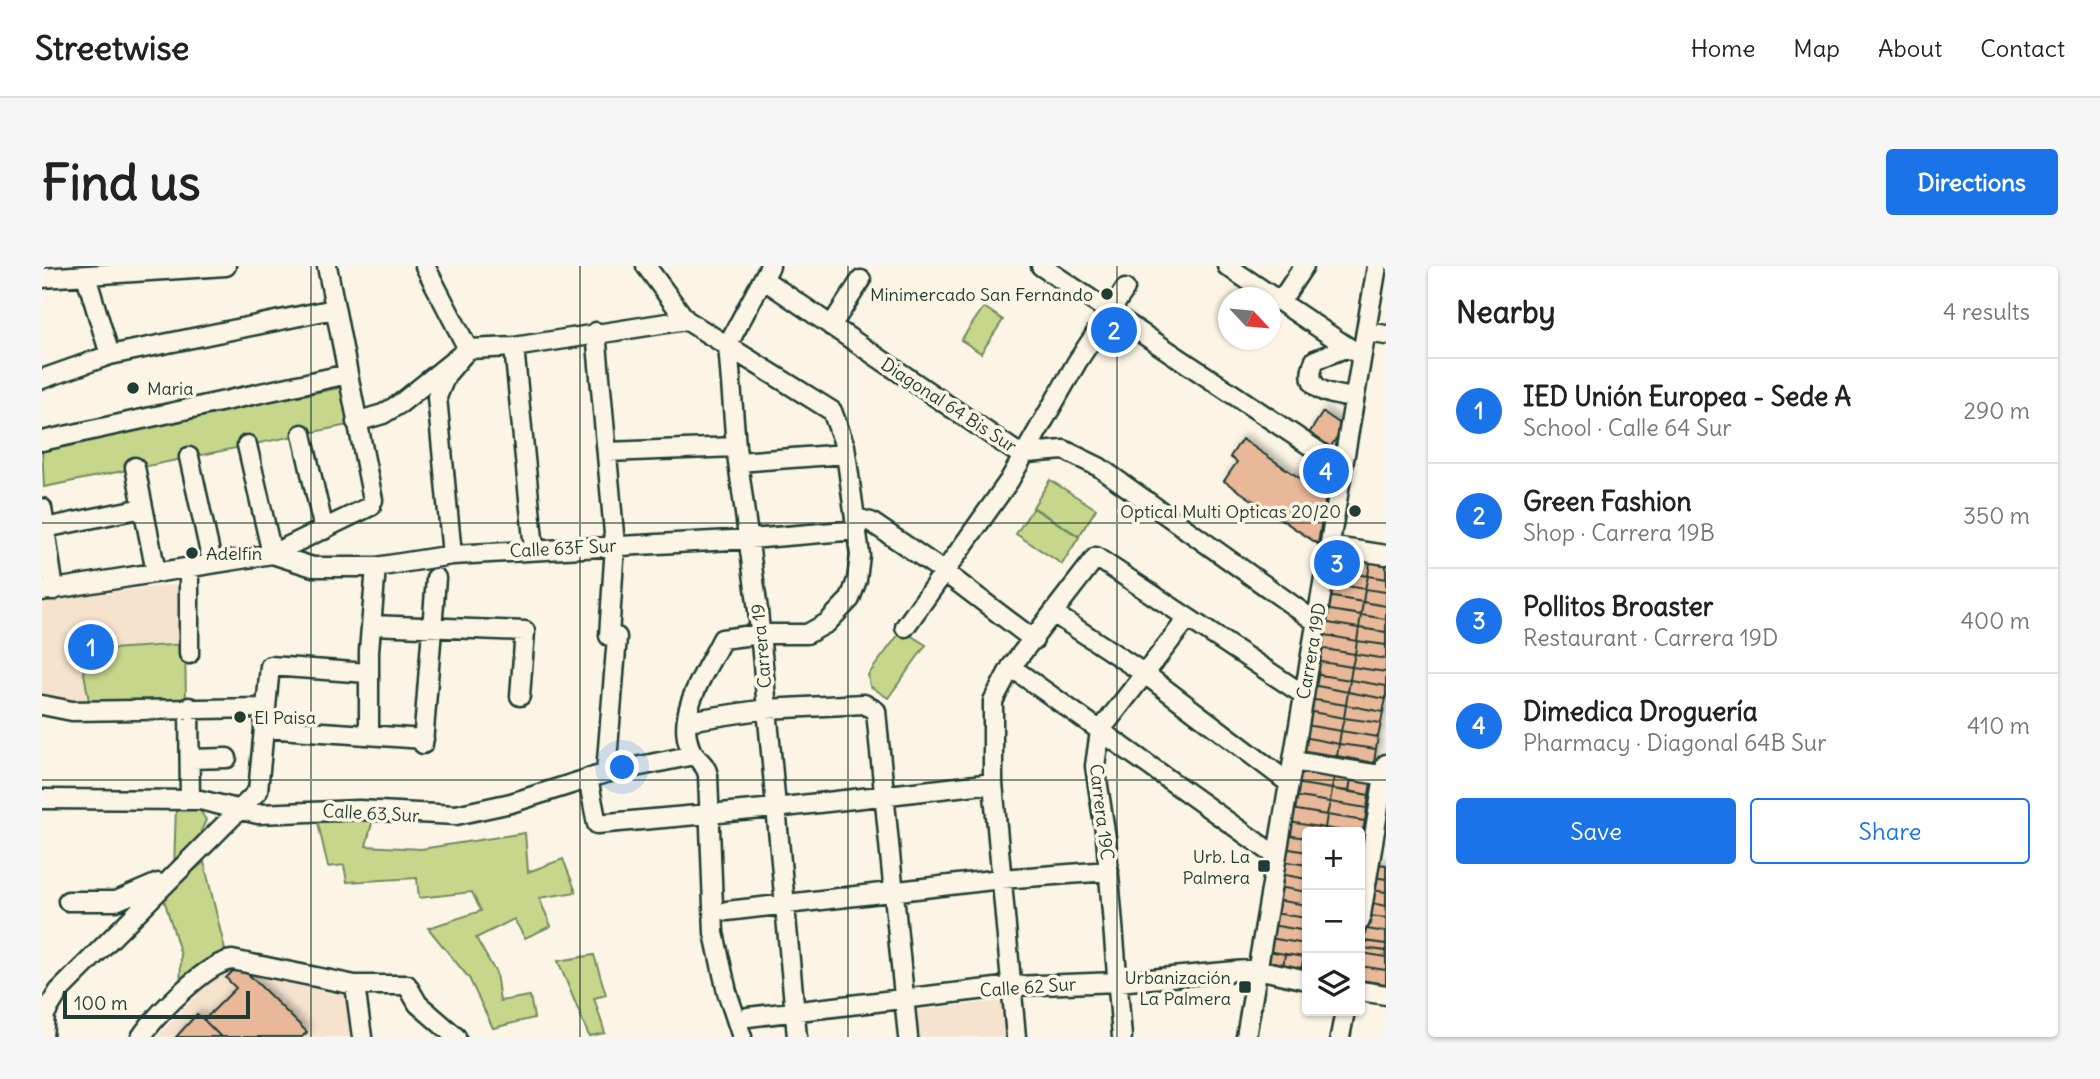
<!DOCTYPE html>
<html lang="en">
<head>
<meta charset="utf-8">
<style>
  body { margin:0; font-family:Delius,sans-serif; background:#f6f6f6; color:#222 }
  .controls { position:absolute; right:21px; bottom:21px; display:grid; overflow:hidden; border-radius:7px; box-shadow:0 2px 5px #0004 }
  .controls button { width:63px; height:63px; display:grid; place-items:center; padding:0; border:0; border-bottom:2px solid #e0e0e0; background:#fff; color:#222; font:35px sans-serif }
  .compass { position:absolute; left:1176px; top:21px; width:63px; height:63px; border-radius:50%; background:#fff; box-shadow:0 2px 5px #0004; rotate:116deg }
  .scale { position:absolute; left:21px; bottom:18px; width:187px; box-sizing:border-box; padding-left:7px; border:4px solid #1f3d34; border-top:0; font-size:19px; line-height:24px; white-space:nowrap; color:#1f3d34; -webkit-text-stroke:5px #fcf5e5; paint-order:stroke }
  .you { position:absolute; left:581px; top:502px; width:24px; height:24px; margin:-18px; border:5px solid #fff; border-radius:50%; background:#1a73e8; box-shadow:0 0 0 10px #1a73e833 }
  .badge { display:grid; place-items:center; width:46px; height:46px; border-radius:50%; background:#1a73e8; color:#fff; font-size:23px; font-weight:700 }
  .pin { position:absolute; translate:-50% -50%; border:4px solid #fff; box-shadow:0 2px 7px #0006 }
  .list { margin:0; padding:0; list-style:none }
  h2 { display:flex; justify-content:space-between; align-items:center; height:91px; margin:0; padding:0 28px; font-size:30px }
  h2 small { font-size:23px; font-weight:400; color:#767676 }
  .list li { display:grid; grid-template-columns:46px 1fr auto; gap:21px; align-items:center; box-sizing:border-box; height:105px; padding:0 28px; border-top:2px solid #e0e0e0 }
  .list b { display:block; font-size:26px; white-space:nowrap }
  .list p { margin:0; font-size:23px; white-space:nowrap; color:#767676 }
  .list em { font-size:23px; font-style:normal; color:#767676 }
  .actions { display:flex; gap:14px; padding:21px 28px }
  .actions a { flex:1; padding:16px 0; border:2px solid #1a73e8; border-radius:7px; text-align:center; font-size:24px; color:#1a73e8 }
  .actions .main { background:#1a73e8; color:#fff }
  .icon { flex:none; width:38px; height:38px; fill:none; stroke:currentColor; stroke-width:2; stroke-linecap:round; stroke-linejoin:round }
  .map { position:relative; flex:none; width:1344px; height:771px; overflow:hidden; border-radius:7px }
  header { display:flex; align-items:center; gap:42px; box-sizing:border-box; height:98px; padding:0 35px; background:#fff; border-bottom:2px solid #e0e0e0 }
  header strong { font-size:33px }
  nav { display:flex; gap:38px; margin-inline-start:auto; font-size:24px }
  .intro { display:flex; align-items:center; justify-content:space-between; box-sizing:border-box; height:168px; padding:0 42px }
  h1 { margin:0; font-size:49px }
  .button { padding:18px 32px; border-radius:7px; background:#1a73e8; color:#fff; font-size:24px; font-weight:700 }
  main { display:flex; gap:42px; padding:0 42px }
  aside { flex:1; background:#fff; border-radius:7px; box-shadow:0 2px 5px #0004 }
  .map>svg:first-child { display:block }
</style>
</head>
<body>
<header>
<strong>Streetwise</strong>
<nav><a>Home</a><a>Map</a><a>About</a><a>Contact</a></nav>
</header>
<div class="intro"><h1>Find us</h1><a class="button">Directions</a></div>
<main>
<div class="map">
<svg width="1344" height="771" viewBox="0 0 1344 771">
  <defs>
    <filter id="shadow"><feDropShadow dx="4" dy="-4" stdDeviation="3.5" flood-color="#0004"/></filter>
  </defs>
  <rect width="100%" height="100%" fill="#fcf5e5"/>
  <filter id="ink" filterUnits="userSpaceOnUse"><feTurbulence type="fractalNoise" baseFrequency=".0143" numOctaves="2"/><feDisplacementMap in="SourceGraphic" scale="14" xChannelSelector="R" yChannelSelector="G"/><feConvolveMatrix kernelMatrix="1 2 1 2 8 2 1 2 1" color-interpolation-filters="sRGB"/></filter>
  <g filter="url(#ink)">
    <path fill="#f6e3ce" d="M142,318L143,378L54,384L39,390L48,441L0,435V334Z
      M197,696L304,726L312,771H115L183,699Z
      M961,735L964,771H877L875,744Z"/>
    <path fill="#c6d78c" stroke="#728a60" stroke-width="2" d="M942,41L961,54L939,87L919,74Z
      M302,121L311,158L2,221L0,181Z
      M1008,214L1054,243L1037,270L991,241Z
      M991,242L1037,271L1020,298L974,268Z
      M860,364L884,379L846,432L828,420L826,409Z
      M143,378L144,437L48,441L39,390L54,384Z
      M134,540L156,541L164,554L153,579L132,603Z
      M274,548L331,553L324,580L379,583L483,567L486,606L521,593L534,626L497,632L509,660L483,672L472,653L434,672L454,707L458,735L488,730L492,752L451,762L427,712L386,662L439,645L430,626L377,632L375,612L305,616L302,599L286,601Z
      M162,596L183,684L138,727L139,689L121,630Z
      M552,689L564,729L552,732L563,767L547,770L516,695Z"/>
    <path fill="#e9b899" stroke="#1f3d34" stroke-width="2" filter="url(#shadow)" d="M1281,146L1297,157L1296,170L1287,183L1266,169Z
      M1200,173L1284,230L1276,278L1182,215L1195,196L1188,191Z
      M1291,290L1328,296L1326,310L1289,304Z
      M1328,296L1344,299V313L1326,310Z
      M1289,304L1326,310L1323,323L1287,317Z
      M1326,310L1344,313V326L1323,323Z
      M1287,317L1323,323L1321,336L1285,330Z
      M1323,323L1344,326V340L1321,336Z
      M1285,330L1321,336L1319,349L1282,343Z
      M1321,336L1344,340V353L1319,349Z
      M1282,343L1319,349L1317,362L1280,356Z
      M1319,349L1344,353V366L1317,362Z
      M1280,356L1317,362L1315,375L1278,368Z
      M1317,362L1344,366V379L1315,375Z
      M1278,368L1315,375L1313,388L1276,382Z
      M1315,375L1344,379V393L1313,388Z
      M1276,382L1313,388L1310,401L1274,395Z
      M1313,388L1344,393V406L1310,401Z
      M1274,395L1310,401L1308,414L1272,408Z
      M1310,401L1344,406V420L1308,414Z
      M1272,408L1308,414L1306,426L1270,419Z
      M1308,414L1344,420V433L1306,426Z
      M1270,419L1306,426L1304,439L1267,433Z
      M1306,426L1344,433L1341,446L1304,439Z
      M1267,433L1304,439L1302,452L1265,445Z
      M1304,439L1341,446L1339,457L1302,452Z
      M1265,445L1302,452L1299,465L1263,459Z
      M1302,452L1339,457L1336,471L1299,465Z
      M1263,459L1299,465L1297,478L1261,471Z
      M1299,465L1336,471L1334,483L1297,478Z
      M1261,471L1297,478L1295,490L1258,484Z
      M1297,478L1334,483L1332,497L1295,490Z
      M1255,504L1292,510L1290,523L1253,517Z
      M1292,510L1309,513L1307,525L1290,523Z
      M1309,513L1329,516L1327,529L1307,525Z
      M1253,517L1290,523L1288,536L1251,530Z
      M1290,523L1327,529L1325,542L1288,536Z
      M1251,530L1288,536L1285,549L1249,543Z
      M1288,536L1325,542L1323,555L1285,549Z
      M1249,543L1285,549L1283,562L1247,556Z
      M1285,549L1323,555L1320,568L1283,562Z
      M1247,556L1283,562L1282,566H1265V572L1244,569Z
      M1244,569L1265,572V586L1242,582Z
      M1242,582L1265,586V599L1240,595Z
      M1240,595L1265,599V613L1238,608Z
      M1335,598L1344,599V613L1332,611Z
      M1238,608L1265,613V626L1236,621Z
      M1332,611L1344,613V626L1330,624Z
      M1236,621L1265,626V639L1234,634Z
      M1330,624L1344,626V640L1329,637Z
      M1234,634L1265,639V652L1231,647Z
      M1329,637L1344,640V652L1327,650Z
      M1231,647L1265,652V665L1229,659Z
      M1327,650L1344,652V666L1324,663Z
      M1229,659L1265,665L1264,678L1227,672Z
      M1324,663L1344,666V678L1322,675Z
      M1227,672L1264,678L1262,691L1225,685Z
      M1322,675L1344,678V685L1321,682Z
      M1321,682L1344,685V691L1320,687Z
      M1225,685L1243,688L1241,701L1223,698Z
      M1320,687L1344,691V704L1318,700Z
      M1243,688L1262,691L1259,704L1241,701Z
      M197,699L265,766L260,771H179L162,754L194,722L184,712Z
      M1318,700L1344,704V718L1318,714Z
      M155,748L162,754L179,771H134Z"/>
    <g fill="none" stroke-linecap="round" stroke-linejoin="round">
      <g stroke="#1f3d34" stroke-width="23">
        <path id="minor" d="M383,0L426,83L404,109L395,131L410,289
          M604,0L644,54L790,145L803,180L818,289L815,314L808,333L785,357L765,368H718L680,373C665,404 633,446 648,482C653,494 663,495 666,509L672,667L685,726L700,771
          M728,0L686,78L694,181L716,344L755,771
          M999,0L1300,201
          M1185,0L1319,90
          M44,10L68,89
          M0,12L184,0
          M721,13L973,185L985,187L1022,184L1057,201L1274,356
          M1238,36L1262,0
          M789,60L819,14
          M554,66L573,279L567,370
          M1324,66L1344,69
          M472,81L492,283
          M1306,81L1273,94C1259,126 1289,128 1312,132
          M306,108L331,234
          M0,113L68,89L292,43
          M314,156L341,148L359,137L426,83L472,81L644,54
          M260,168L282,264
          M0,175L306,108L285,0
          M205,179L230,288L271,301H334L410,289L708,273L815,264
          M565,186L694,181
          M147,191L170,296
          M696,196L804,188
          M93,201L114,306
          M0,242L12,324
          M814,252L829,256L901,305L992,374
          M3,262L101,242
          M1287,280L1344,289
          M0,325L230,288L329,240
          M1011,347L1103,408L1247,517
          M329,359L483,365L478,430
          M863,361L967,215L1035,96L1083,23
          M147,388V302
          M969,401L1234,590
          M0,439L30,445L224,442
          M147,441L148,534
          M645,455L724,443L822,438L834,445L866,771
          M223,462L382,473
          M327,469V385L334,301
          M381,478L394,312
          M148,493L185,492
          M1251,495L1344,510
          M564,507L575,371
          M546,512L555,558L733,542L951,517
          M0,533L158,534L216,548L317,544L414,549L469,537L564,507L652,489
          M26,635H74L116,617
          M685,645L959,613L1067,605
          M1318,655L1344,498
          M313,719L320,771
          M1318,725L1344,729
          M706,751L971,720L1076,716L1215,703L1265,714
          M1,771L3,748L17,725L216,525L228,400L326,407
          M99,771C114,749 164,697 190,694L313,719H365L376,738L414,771
          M974,771L951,517V435L969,401L1054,291L1262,429
          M1080,771L1064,572L1053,500L1058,465L1146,352
          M1204,771L1335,0
          M1298,771L1303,745"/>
      </g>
      <use href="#minor" stroke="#fcf5e5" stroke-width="18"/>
    </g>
  </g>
  <path fill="none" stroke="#1f3d34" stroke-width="2" stroke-opacity="0.55" d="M269,0V771M538,0V771M806,0V771M1075,0V771M0,257H1344M0,514H1344"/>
  <g fill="#1f3d34" stroke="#fcf5e5" stroke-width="2.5">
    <circle cx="1065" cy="28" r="7"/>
    <circle cx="91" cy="122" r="7"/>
    <circle cx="1313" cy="245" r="7"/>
    <circle cx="150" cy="287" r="7"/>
    <circle cx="198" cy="451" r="7"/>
    <rect x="1215" y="593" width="14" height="14" rx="3.5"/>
    <rect x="1196" y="714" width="14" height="14" rx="3.5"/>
  </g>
  <g text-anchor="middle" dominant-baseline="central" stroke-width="7" stroke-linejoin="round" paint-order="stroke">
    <g font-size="18" fill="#1f3d34" stroke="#fcf5e5" text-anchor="end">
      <text x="1051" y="28">Minimercado San Fernando</text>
      <text x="105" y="122" text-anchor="start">Maria</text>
      <text x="1299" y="245">Optical Multi Opticas 20/20</text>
      <text x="164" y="287" text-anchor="start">Adelfin</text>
      <text x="212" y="451" text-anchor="start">El Paisa</text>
      <text x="1208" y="590">Urb. La<tspan x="1208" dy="21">Palmera</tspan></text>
      <text x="1189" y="711">Urbanización<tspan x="1189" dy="21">La Palmera</tspan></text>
    </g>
    <g font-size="18" fill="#1f3d34" stroke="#fcf5e5">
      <text transform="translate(907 139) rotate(33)">Diagonal 64 Bis Sur</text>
      <text transform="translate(521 282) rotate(-3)">Calle 63F Sur</text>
      <text transform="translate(719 380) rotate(-95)">Carrera 19</text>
      <text transform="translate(1269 385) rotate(-80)">Carrera 19D</text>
      <text transform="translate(1060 546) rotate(83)">Carrera 19C</text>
      <text transform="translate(329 547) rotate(3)">Calle 63 Sur</text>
      <text transform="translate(986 721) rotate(-4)">Calle 62 Sur</text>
    </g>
  </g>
</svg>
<div class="controls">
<button>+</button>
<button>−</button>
<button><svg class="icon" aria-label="layers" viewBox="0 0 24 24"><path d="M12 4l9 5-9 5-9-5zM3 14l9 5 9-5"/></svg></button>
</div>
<svg class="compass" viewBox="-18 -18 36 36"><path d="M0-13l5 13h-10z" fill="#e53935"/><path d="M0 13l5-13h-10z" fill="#767676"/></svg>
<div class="scale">100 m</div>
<div class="you"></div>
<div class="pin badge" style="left:49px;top:381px">1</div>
<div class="pin badge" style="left:1072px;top:64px">2</div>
<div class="pin badge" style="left:1295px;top:297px">3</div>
<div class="pin badge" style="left:1284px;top:205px">4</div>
</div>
<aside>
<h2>Nearby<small>4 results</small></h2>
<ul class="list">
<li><span class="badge">1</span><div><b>IED Unión Europea - Sede A</b><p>School · Calle 64 Sur</p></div><em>290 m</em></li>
<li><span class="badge">2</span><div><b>Green Fashion</b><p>Shop · Carrera 19B</p></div><em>350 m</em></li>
<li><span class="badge">3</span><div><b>Pollitos Broaster</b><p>Restaurant · Carrera 19D</p></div><em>400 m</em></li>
<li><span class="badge">4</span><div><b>Dimedica Droguería</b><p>Pharmacy · Diagonal 64B Sur</p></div><em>410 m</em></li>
</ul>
<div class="actions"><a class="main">Save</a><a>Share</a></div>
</aside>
</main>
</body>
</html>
